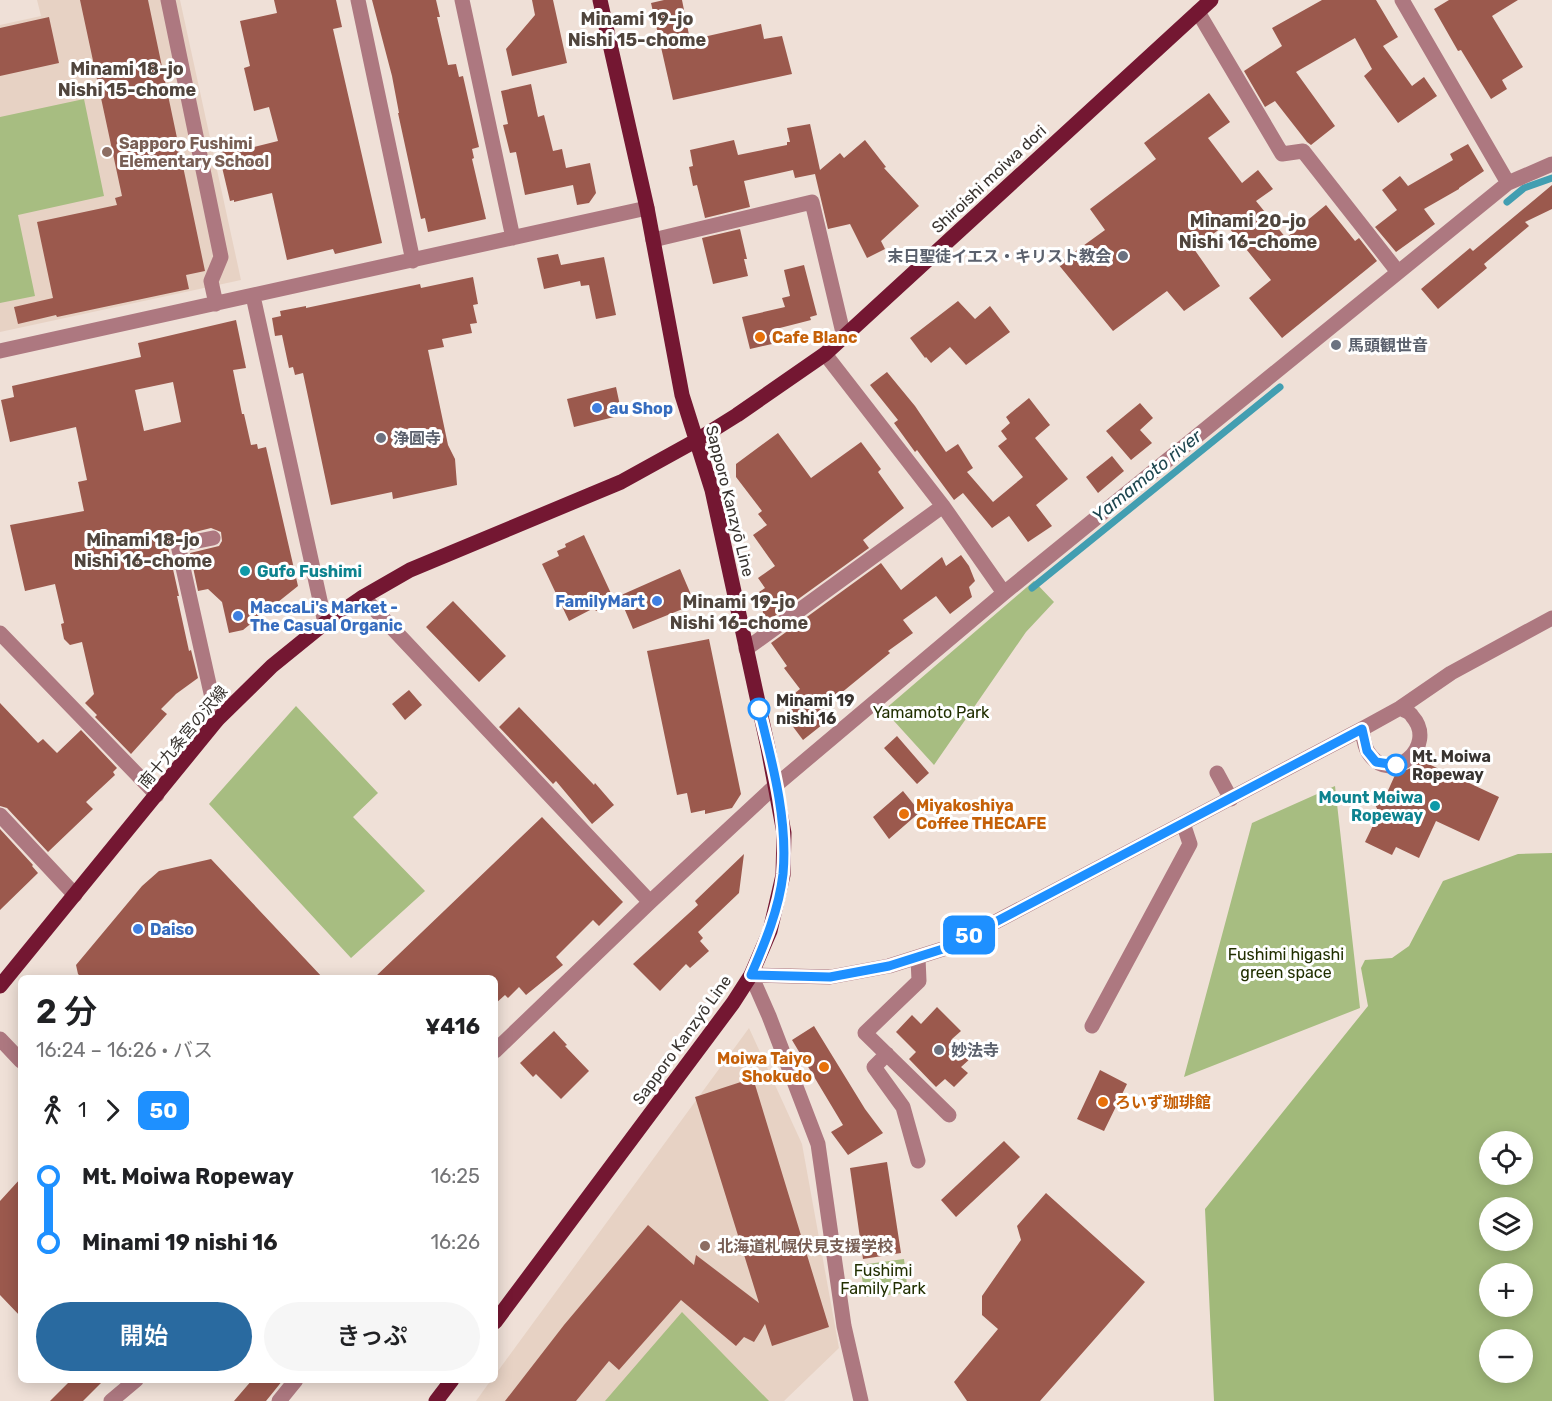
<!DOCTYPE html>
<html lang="ja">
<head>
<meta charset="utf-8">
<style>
	:root { --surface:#fff; --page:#f6f6f6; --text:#202124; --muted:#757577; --accent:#296aa0 }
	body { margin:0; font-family:Rubik,"Noto Sans JP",sans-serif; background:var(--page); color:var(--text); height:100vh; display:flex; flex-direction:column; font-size:22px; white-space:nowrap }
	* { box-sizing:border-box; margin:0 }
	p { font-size:20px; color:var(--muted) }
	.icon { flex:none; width:33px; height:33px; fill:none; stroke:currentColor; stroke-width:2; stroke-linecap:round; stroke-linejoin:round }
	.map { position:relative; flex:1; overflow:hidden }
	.drawer { position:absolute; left:18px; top:975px; width:480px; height:408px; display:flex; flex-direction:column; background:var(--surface); border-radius:9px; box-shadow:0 3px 15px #0003 }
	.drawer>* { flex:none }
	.badge { padding:0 12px; border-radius:9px; font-size:21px; line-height:39px }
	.tools { position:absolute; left:1479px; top:1131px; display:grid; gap:12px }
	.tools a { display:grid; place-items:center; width:54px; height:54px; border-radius:50%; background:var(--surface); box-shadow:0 3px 15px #0003; font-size:30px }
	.map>.badge { position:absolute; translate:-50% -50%; box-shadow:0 0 0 3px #fff }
	.legs { display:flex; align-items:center; gap:9px; height:66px; padding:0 18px; font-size:20px }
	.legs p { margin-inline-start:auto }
	.headline { display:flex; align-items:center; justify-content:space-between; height:102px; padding:0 18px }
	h1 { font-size:33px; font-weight:600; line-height:45px }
	.button { display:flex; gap:12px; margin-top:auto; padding:12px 18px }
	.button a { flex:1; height:69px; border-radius:36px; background:var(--accent); color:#fff; font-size:24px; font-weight:600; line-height:69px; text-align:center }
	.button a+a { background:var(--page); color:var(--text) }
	ul { padding:0 18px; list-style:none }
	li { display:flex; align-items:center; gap:21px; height:66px; font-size:22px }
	li i { display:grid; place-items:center; width:9px; height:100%; margin:0 8px; background:currentColor }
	li i::after { content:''; width:15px; height:15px; margin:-8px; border:4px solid; border-radius:50%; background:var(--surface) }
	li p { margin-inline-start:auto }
	li:first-child i { background:linear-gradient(#0000 50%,currentColor 0) }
	li:last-child i { background:linear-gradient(currentColor 50%,#0000 0) }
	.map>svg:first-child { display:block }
</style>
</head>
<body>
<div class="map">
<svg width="1552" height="1401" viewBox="0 0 1552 1401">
	<rect width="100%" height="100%" fill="#efe0d7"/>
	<path fill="#e7d2c4" d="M37 0H180L241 280 0 332V25L41 16Z
		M749 1028 802 1144 839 1348 784 1401H476L491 1380H495V1375Z"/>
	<path fill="#a7bd81" d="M84 99 104 196 18 215 35 296 0 303V117Z
		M1034 581 1054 602 1026 632 934 765 884 710Z
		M296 706 378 793 353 817 425 891 351 958 209 804Z
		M1335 786 1360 1008 1184 1077 1252 823Z
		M904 1259 908 1293 865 1297 860 1265Z
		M682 1312 769 1401H605Z"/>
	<path fill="#a1b97a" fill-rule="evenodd" d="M1552 853V1401H1214L1205 1209 1368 1006 1361 968 1365 960 1392 958 1409 946 1443 881 1518 854ZM1490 1142H1522V1174H1490ZM1490 1208H1522V1240H1490ZM1490 1274H1522V1306H1490ZM1490 1340H1522V1372H1490Z"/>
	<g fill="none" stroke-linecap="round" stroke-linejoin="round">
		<path stroke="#429eb1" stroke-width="7" d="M1507 202 1524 188 1552 178
			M1032 588 1280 387"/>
	</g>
	<path fill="#9b594d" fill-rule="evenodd" d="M80 0H148L205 271 186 275 189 289 57 317 56 315 18 324 14 307 53 298 37 222 117 205 115 198 122 196Z
		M274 0H336L342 27 333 29 382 243 335 254 333 249 287 260 272 193 234 202V200L230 201 217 146 235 141 238 151 278 141 269 107 254 111 244 68 250 66 240 21 277 13Z
		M372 0H436L440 17H437L448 65 456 64 459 77 463 76 479 147 472 149 474 158 472 159 486 219 428 232 425 218 421 219 398 113H399L392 76Z
		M532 0H553L567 63 512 76 506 49 535 15Z
		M664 0H682L690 40 761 24 764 39 782 36 792 74 673 100 651 3Z
		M1322 0H1376L1398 37 1383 46 1412 86 1424 77 1437 96 1398 123 1364 76 1372 69 1355 38 1296 72 1335 126 1311 145 1307 142 1275 101 1265 107 1244 71 1282 46 1272 28Z
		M1449 0H1518L1492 16 1523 67 1502 80 1507 89 1491 99 1461 50 1458 51 1434 9Z
		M49 17 59 63 0 76V28Z
		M531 84 538 117 544 115 553 151 562 149 566 168 590 163 596 193 589 203 577 205 573 185 525 195 516 152 510 153 503 125 508 124 501 91Z
		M1209 93 1230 122 1208 138 1242 183 1258 170 1273 189 1256 201 1286 238 1326 205 1355 241 1359 238 1377 261 1282 338 1249 298 1271 280 1226 224 1194 249 1220 286 1184 311 1167 291 1113 331 1058 264 1105 230 1090 209 1156 159 1144 143Z
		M810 124 820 170 840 153 844 158 865 140 886 167 884 168 919 206 881 241 885 249 867 258 850 224 828 229 815 174 795 178 793 170 744 181 750 207 705 218 697 185 693 186 689 167 693 166 690 150 734 140 738 155 787 145V142H790L787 128Z
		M1468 144 1484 171 1459 188V189L1424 209 1435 224 1396 252 1375 227 1397 210 1382 190 1400 176 1408 186 1453 160 1450 154Z
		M1552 185V209L1525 222 1529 226 1484 264 1487 268 1438 309 1421 289 1470 248 1473 251Z
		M740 229 747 259H744L748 276 713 284 702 238Z
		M558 254 561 265 604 257 616 315 596 319 589 285 581 286 580 281 544 289 537 258Z
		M804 265 817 315 810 317 811 320 772 330 773 334 769 335 772 344 750 349 742 317 785 307 782 298 790 296 784 270Z
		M473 277 478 304 473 305 477 323 470 324 472 333 442 339 444 347 428 350 448 445 455 459 457 485 393 499 392 492 331 505 303 373 295 375 293 367 289 368 282 335 275 336 272 318 281 316 280 311 306 306V308L420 284 421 288Z
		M958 301 975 319 990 306 1010 332 966 365 950 347 931 363 926 357 925 358 910 338Z
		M236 320 246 368 233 370 242 414H244L251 445 257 444 258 449 266 447 298 586 243 630 229 633 222 602 208 589 198 591 190 553 219 546 222 541 221 532 211 528 171 538 168 547 179 596H177L189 651 191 650 198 678 176 694 161 709 167 714 131 754 95 717 97 715 85 703 94 694 82 642 70 645 64 639 61 624 64 623 55 584 25 591 10 525 84 511 78 482 87 480 76 427 10 442 1 400 14 397 12 386 141 357 138 343ZM173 382 181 422 144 431 135 390Z
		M887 372 915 406 946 452 958 444 973 468 967 472 993 502 1023 477 998 446 1007 439 1001 431 1010 423 1006 417 1029 398 1050 425 1035 438 1068 479 1036 505 1052 526 1028 542 1009 516 992 528 963 493 954 500 917 450 915 452 894 423 898 420 870 385Z
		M616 387 622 415 574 427 567 399Z
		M1140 403 1153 418 1140 430 1152 443 1131 460 1106 431Z
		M778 433 811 478 861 442 881 469 878 472 904 508 863 540 869 548 765 623 759 592 765 588 758 578 775 566 753 535 767 525 758 514 762 511 736 477V464Z
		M1112 456 1124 471 1098 493 1086 477Z
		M584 535 615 602 596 611 594 608 569 621 542 564 559 556 557 551 566 547 565 544Z
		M961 555 969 566 975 581 969 587 972 597 950 614 936 596 903 620 913 633 888 651 890 653 824 707 832 717 803 740 791 724 797 719 789 709 795 704 790 697 800 689 784 668 787 666 771 643 881 563 901 590 942 557 946 566Z
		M680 569 695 604 633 629 619 596Z
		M453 601 506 656 479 682 426 627Z
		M709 639 741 794 732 808 705 814V810L691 813 687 793 677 795 647 651Z
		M409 690 422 705 405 720 392 704Z
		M0 703 38 743 43 739 57 753 81 730 117 768 113 772 115 775 86 802 93 809 48 852 7 808 0 806Z
		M519 707 594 785 595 783 614 805 592 824 556 781 553 784 499 727Z
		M897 736 929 773 917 784 884 748Z
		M1420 760 1499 797 1479 841 1436 821 1419 858 1396 847 1392 855 1365 842 1379 813 1373 800 1386 795 1395 775 1413 767Z
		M903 791 920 812 889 839 873 817Z
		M542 817 623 902 599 926 593 920 556 957 563 965 526 995 519 987 508 998 505 995 495 1004V978H374Z
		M0 829 33 865 32 866 38 873 0 910Z
		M744 854 739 893 698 932 703 938 700 941 709 951 690 968 686 964 660 991 633 964 698 905 695 901Z
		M211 859 323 978H82L78 974 76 965 142 886 159 871Z
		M937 1007 961 1031 952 1039 971 1058 961 1067 968 1073 954 1087 945 1079 936 1087 909 1059 916 1052 896 1032 912 1015 921 1024Z
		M814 1026 865 1109 883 1133 848 1155 831 1132 843 1125 792 1040Z
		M554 1031 567 1045 565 1046 589 1071 561 1099 536 1074 533 1077 520 1063Z
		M1100 1070 1127 1084 1104 1131 1077 1119Z
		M753 1078 829 1327 772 1346 765 1324 754 1342 744 1337 736 1346 681 1300 619 1370 609 1361 576 1401H505L564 1325 648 1225 694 1265 696 1255 759 1303 695 1097Z
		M1004 1141 1020 1157 956 1217 941 1200Z
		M887 1162 901 1253 863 1259 850 1168Z
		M21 1178V1317L0 1295V1201Z
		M1046 1193 1145 1282 1040 1401H967L954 1382 998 1329 982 1315V1296L1021 1240 1017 1226Z
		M71 1380H104L83 1401H50Z
		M252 1380H283L266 1401H234Z"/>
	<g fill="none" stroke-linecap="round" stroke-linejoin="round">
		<path stroke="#ad7880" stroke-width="15" d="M168 0 221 257 211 281 216 304
			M358 0 413 261
			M462 0 513 238
			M1402 0 1508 183
			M1198 12 1282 154 1303 151 1398 272
			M653 240 812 202 844 337
			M253 296 325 623
			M0 351 647 208
			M825 354 943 506 1004 593
			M213 538 178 545 217 720
			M363 597 650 902
			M0 633 157 795
			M746 649 943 506
			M1362 729C1363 736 1364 746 1368 752 1390 788 1439 746 1412 716 1410 712 1404 710 1400 708
			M1217 773 1231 799
			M0 815 75 895
			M918 958 919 981 865 1033 949 1115
			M1092 1026 1190 844 1183 823
			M0 1039 21 1061
			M495 1051 650 902 775 786 1004 593 1508 183 1552 164
			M887 1054 874 1067 903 1107 918 1161
			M111 1401 136 1380
			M279 1401 296 1380
			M861 1401 844 1326 818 1144 769 1016 751 975 830 977 889 966 946 948 1362 729 1400 708 1451 673 1552 618"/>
		<path stroke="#741732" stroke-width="15" d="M0 986 217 720 272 666 325 623 363 597 410 570 621 482 697 440 737 415 825 354 1211 0
			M495 1322 733 1003 751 975 770 931 783 875 784 833 768 748 712 490 682 395 647 208 600 0
			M436 1401 452 1380"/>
	</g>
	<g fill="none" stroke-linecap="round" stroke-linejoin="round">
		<defs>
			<path id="line-1" d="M759 709C772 762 788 819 783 874 779 909 765 943 751 975L830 977 889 966 946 948 1362 729 1367 751 1376 762 1396 765"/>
		</defs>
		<use href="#line-1" stroke="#fff" stroke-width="14"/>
		<use href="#line-1" stroke="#1e90ff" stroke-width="9"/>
	</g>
	<g fill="#8d6e63" stroke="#fff" stroke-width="2">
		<circle cx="107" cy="152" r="6"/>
		<circle cx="705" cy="1246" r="6"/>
	</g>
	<g fill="#6b7280" stroke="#fff" stroke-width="2">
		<circle cx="1123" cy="256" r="6"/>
		<circle cx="1336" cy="345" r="6"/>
		<circle cx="381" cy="438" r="6"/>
		<circle cx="939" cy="1050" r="6"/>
	</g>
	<g fill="#e8710a" stroke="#fff" stroke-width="2">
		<circle cx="760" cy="337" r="6"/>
		<circle cx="904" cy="814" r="6"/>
		<circle cx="824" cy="1067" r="6"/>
		<circle cx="1103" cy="1102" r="6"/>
	</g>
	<g fill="#3f7fe0" stroke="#fff" stroke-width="2">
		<circle cx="597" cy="408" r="6"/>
		<circle cx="657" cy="601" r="6"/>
		<circle cx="238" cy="616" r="6"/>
		<circle cx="138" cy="929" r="6"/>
	</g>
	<g fill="#0f9aa8" stroke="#fff" stroke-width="2">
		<circle cx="245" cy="571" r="6"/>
		<circle cx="1435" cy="806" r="6"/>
	</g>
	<g fill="#fff" stroke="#1e90ff" stroke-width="3">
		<circle cx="759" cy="709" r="10"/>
		<circle cx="1396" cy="765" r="10"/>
	</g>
	<g text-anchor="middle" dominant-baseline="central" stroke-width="6" stroke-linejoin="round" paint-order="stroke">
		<g font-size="16" font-weight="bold" fill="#785e54" stroke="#fff" text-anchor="start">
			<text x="119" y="143">Sapporo Fushimi<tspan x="119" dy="18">Elementary School</tspan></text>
			<text x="717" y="1246">北海道札幌伏見支援学校</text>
		</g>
		<g font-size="16" fill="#393430" stroke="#fff">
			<text transform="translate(989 179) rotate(-43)">Shiroishi moiwa dori</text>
			<text transform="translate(730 501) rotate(76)">Sapporo Kanzyō Line</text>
			<text transform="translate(183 737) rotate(-50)">南十九条宮の沢線</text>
			<text transform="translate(682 1040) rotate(-54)">Sapporo Kanzyō Line</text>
		</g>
		<g font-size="16" font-weight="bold" fill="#5b616d" stroke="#fff" text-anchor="start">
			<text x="1111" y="256" text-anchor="end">末日聖徒イエス・キリスト教会</text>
			<text x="1348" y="345">馬頭観世音</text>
			<text x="393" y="438">浄圓寺</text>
			<text x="951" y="1050">妙法寺</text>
		</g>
		<g font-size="16" font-weight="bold" fill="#c56008" stroke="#fff" text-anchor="start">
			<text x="772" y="337">Cafe Blanc</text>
			<text x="916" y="805">Miyakoshiya<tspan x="916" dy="18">Coffee THECAFE</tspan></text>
			<text x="812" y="1058" text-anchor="end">Moiwa Taiyo<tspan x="812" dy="18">Shokudo</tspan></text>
			<text x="1115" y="1102">ろいず珈琲館</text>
		</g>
		<g font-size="16" font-weight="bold" fill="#366cbe" stroke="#fff" text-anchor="start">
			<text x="609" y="408">au Shop</text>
			<text x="645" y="601" text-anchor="end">FamilyMart</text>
			<text x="250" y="607">MaccaLi's Market -<tspan x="250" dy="18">The Casual Organic</tspan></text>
			<text x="150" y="929">Daiso</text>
		</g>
		<g font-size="16" font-weight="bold" fill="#0d838f" stroke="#fff" text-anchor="start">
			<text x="257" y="571">Gufo Fushimi</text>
			<text x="1423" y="797" text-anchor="end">Mount Moiwa<tspan x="1423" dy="18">Ropeway</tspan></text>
		</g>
		<g font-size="16" font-weight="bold" fill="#393430" stroke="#fff" text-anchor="start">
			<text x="776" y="700">Minami 19<tspan x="776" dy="18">nishi 16</tspan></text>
			<text x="1412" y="756">Mt. Moiwa<tspan x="1412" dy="18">Ropeway</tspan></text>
		</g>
		<g font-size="16" fill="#212f00" stroke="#fff">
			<text x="931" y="712">Yamamoto Park</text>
			<text x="1286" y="954">Fushimi higashi<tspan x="1286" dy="18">green space</tspan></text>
			<text x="883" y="1270">Fushimi<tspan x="883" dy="18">Family Park</tspan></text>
		</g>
		<g font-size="18" font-weight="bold" fill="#50453d" stroke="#fff">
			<text x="637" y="19">Minami 19-jo<tspan x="637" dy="21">Nishi 15-chome</tspan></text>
			<text x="127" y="69">Minami 18-jo<tspan x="127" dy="21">Nishi 15-chome</tspan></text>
			<text x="1248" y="221">Minami 20-jo<tspan x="1248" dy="21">Nishi 16-chome</tspan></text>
			<text x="143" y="540">Minami 18-jo<tspan x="143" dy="21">Nishi 16-chome</tspan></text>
			<text x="739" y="602">Minami 19-jo<tspan x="739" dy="21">Nishi 16-chome</tspan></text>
		</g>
		<g font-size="18" font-style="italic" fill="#1e4750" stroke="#fff">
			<text transform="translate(1147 476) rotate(-39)">Yamamoto river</text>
		</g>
	</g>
</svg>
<div class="tools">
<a><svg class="icon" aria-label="locate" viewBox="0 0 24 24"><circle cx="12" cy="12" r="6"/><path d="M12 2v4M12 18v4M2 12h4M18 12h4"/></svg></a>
<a><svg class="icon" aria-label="layers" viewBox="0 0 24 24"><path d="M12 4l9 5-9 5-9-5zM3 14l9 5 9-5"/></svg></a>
<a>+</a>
<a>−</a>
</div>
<b class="badge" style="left:969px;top:935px;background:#1e90ff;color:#fff">50</b>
<section class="drawer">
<div class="headline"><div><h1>2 分</h1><p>16:24 – 16:26 · バス</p></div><b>¥416</b></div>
<div class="legs"><svg class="icon" aria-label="walk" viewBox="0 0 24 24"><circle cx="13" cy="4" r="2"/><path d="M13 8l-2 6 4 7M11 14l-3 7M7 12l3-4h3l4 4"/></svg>1<svg class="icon" aria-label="forward" viewBox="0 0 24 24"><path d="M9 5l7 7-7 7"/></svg><b class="badge" style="background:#1e90ff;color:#fff">50</b></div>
<ul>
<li><i style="color:#1e90ff"></i><b>Mt. Moiwa Ropeway</b><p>16:25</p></li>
<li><i style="color:#1e90ff"></i><b>Minami 19 nishi 16</b><p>16:26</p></li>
</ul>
<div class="button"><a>開始</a><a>きっぷ</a></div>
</section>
</div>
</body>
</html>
